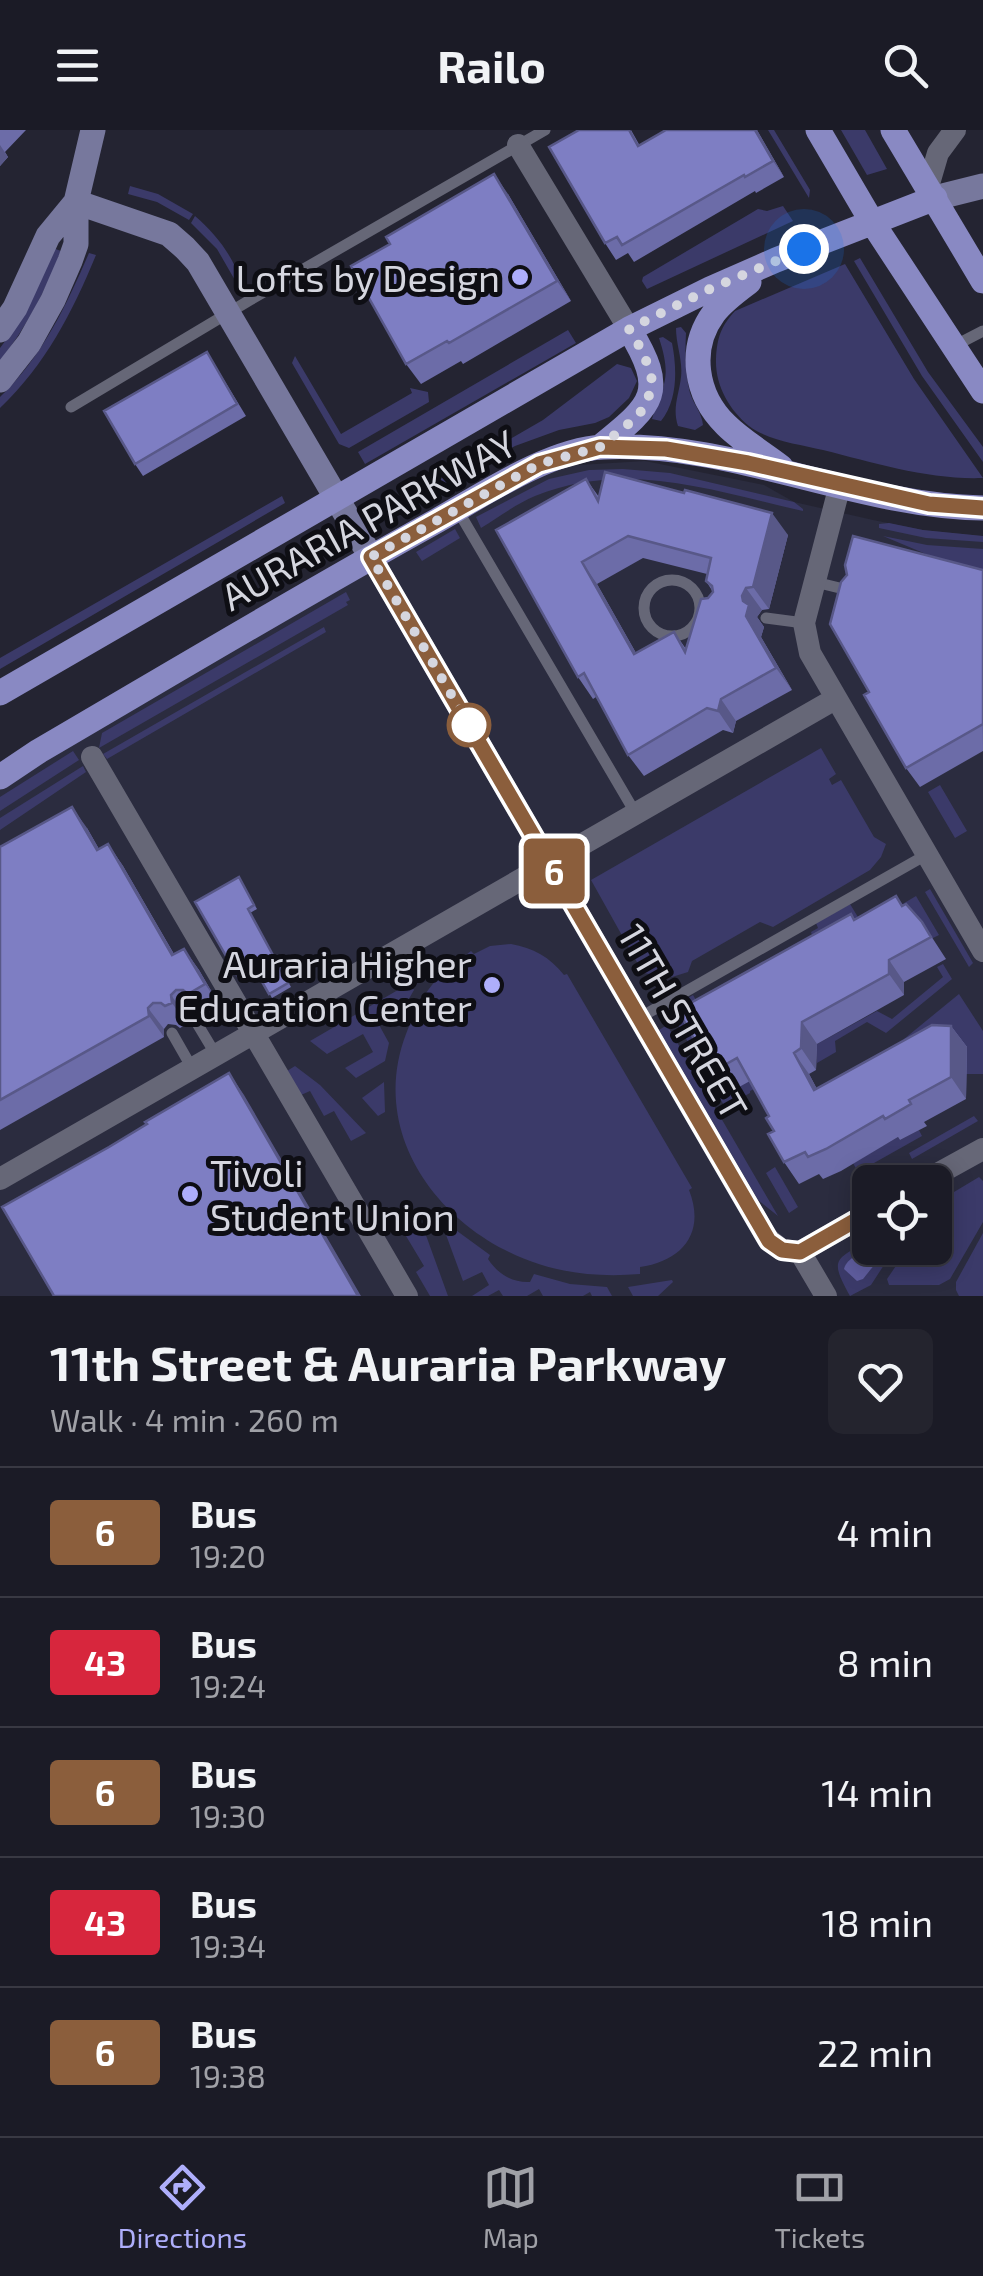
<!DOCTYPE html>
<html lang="en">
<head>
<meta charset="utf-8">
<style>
	:root { --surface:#1b1b26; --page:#24242e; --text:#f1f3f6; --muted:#a0a1a7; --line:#393943; --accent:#aeaefb }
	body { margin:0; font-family:"Exo 2",sans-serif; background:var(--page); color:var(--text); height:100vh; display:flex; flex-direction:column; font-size:38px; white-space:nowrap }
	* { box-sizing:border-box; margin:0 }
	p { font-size:32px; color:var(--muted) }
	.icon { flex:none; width:55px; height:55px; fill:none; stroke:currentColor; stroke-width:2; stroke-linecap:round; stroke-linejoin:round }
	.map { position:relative; height:1166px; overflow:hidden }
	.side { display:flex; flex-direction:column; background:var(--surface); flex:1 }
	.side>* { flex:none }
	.badge { padding:0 20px; border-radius:8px; font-size:35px; line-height:65px }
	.fabs { position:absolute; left:852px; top:1035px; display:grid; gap:20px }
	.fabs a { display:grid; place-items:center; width:100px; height:100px; border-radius:15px; background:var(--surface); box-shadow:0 5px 25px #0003,0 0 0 2px var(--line); font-size:50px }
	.you { position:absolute; width:50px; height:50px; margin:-25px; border:8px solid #fff; border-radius:50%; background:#1a73e8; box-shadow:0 0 0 15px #1a73e833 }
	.map>.badge { position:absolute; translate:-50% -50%; box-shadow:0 0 0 5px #fff }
	.round { display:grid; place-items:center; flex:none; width:105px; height:105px; border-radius:15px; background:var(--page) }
	.summary { display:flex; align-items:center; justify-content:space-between; height:170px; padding:0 50px }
	h1 { font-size:48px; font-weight:700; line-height:75px }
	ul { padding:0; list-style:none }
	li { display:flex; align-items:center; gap:30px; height:130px; padding:0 50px; border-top:2px solid var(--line) }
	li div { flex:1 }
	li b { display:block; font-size:38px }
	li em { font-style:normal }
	li .badge { min-width:110px; font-weight:700; text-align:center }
	header { display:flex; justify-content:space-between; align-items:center; height:130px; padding:0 50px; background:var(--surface); font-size:45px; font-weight:700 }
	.tab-bar { display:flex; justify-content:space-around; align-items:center; height:140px; border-top:2px solid var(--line); background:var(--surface); font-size:28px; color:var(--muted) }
	.tab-bar a { display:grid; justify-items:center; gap:5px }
	.tab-bar .current { color:var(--accent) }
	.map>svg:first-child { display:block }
</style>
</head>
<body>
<header><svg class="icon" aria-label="menu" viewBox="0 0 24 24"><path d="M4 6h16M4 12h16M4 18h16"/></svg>Railo<svg class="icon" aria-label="search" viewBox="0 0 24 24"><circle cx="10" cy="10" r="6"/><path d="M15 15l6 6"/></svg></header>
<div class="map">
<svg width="983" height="1166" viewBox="0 0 983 1166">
	<rect width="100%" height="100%" fill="#242432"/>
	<path fill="#2b2c3f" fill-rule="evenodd" d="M645 331 764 355 794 372 873 390 923 400 983 406V1166H0V658L485 373 563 336ZM870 1052H935V1118H870Z"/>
	<path fill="#3b3a69" d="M768 0H774L810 60 809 68Z
		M841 0H865L887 39 867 45Z
		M130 56 158 64 193 84 189 90 157 72 128 64Z
		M783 76 793 91 647 159 642 151 643 147 758 79 767 81Z
		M195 86C217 105 233 126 242 154L236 152 217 119 191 93Z
		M53 118 61 121C45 162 27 196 0 231V218L17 195Z
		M89 123 96 125C72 183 46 234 0 278V267C42 227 66 176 89 123Z
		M860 128 928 242 983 317V332L922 246 854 131Z
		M845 134 914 249 983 348C929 350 875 333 823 320 799 314 769 311 749 296 729 280 715 255 716 229 717 208 721 196 735 181Z
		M681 197 686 203C685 223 685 244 690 263 694 275 702 283 703 295L695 300 678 296C672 278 679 265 681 247 683 230 676 215 676 198Z
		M568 200 576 213 365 334 358 322Z
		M663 207 672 213C677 238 678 270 661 291L652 289C664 254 672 248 659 208Z
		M295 226 341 304 412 263 410 258 428 262 429 272 349 318 339 314 292 233Z
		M617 234 631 238 637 251 629 268 609 287 595 293 559 300 515 316 400 379 396 378 397 374 543 290Z
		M623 339 670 343 794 372 803 379V381C713 361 626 329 535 366 516 374 499 387 481 398L476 387 549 349 589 340Z
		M282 366 285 373 0 539V528Z
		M889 393 923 400 983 406V412L926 408 879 398V394Z
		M455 399 460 408 422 431 416 422Z
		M883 406 927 415 983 419V448Z
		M346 462 350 470 346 472 348 475 99 618 102 603Z
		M324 497 326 502 107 629 103 624Z
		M821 618 836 644 829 649 832 655 841 650 874 707 886 714 881 727 870 740 773 797 760 792 692 831 688 842 672 847 643 843 591 750Z
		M73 621 79 630 0 681V667Z
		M83 636 86 642 0 700V688Z
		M940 655 967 701 955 708 928 662Z
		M930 759 973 833 969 837 925 762Z
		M916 766 939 805 933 808H813L811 802 818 798 816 793 850 774 864 797Z
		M511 814C533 818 550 827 564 845L567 844 692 1058 689 1060C706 1103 682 1131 640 1137V1144C593 1148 547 1142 505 1120 425 1079 372 993 406 904 413 885 422 866 436 850 446 839 459 830 471 821L474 824 490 816Z
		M943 834 952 849 886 903 867 892 835 911 836 922 817 933V914L877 881 892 889 943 847 937 837Z
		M410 853 414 860 398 888 394 884 378 893 389 913 385 931 356 948 345 938 373 922 363 904 327 924 310 911Z
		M959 864 983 901V944H966V917L921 919 904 909Z
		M693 865 709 893 697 910 689 914 669 879Z
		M667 895 778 1086 758 1070 659 900Z
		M707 928 724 952 752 950 756 958 750 961V963L725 977 699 933Z
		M295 936 320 955 366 1003 351 1011 334 981 324 986 310 961 301 965 287 941Z
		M384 952 385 982 378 986 362 968Z
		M974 986 978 991 912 1029 909 1023Z
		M919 1000 922 1006 858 1042 853 1033 898 1007 900 1010Z
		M775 1037 798 1077 789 1083 766 1043Z
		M979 1047 983 1051V1092L950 1149 939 1155H889L887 1149 908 1118H935V1079L954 1062Z
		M423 1097 448 1166H430L416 1142 424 1136 406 1106Z
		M453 1098 490 1125 488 1129C498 1144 512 1153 530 1152L534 1144 570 1154 607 1157 612 1166H592L590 1162 583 1166H543L539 1159 527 1166H503L499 1160 488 1166H472L489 1155 482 1142 463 1151 445 1102Z
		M983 1103V1166H959L956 1160V1152Z
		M870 1110V1118H895L871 1155 850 1166C829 1128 835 1130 870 1110Z
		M672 1150 673 1152 658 1166H633L628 1157Z"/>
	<path fill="#5f5d9f" d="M874 1121 880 1125 879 1129 863 1149 857 1151 844 1139C847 1127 863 1122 874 1121Z"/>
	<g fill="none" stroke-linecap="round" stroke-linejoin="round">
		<path stroke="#666777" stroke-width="11" d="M954 216 983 201
			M71 277 250 170 545 0
			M457 379 636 684
			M644 478a28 28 0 1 1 56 0a28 28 0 1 1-56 0Z
			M815 452 852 461
			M766 488 804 493
			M639 888 926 725
			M195 890 216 925
			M172 903 192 938"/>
		<path stroke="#666777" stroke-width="22" d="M518 15 629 199
			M928 57 938 23 955 0
			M840 355 804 493 810 523 983 821
			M371 427 767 1108 782 1120 800 1122
			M92 627 407 1166
			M0 1049 835 569
			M923 1052 983 1019
			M800 1122 870 1082
			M800 1122 826 1166"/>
		<path stroke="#77789d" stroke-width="25" d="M935 68 983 56
			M76 72 169 104 185 118 198 132 371 427
			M0 200 15 178 48 106 76 72
			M0 250 29 213 53 170 70 131 76 114V72L93 0"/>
		<path stroke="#8989c3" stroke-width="25" d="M818 0 872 92 983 261
			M893 0 983 151
			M749 152C737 161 723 171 714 183 688 218 695 265 726 295 742 311 763 323 781 337
			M600 317C653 274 668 263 629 199
			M0 563 629 199 710 159 776 130 935 68
			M0 647 39 621C169 545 299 467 431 394 480 367 547 320 603 317 733 311 854 376 983 378"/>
	</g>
	<path fill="#6c6ca8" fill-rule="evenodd" d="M0 0H26L5 22 8 27 0 36Z
		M631 0 640 16 757 0 784 47 756 63 755 61 634 132 628 123 616 130 605 113Z
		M508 64 571 171 463 234 461 231 421 254 406 234Z
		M207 222 246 286 143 346 135 334Z
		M586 349 599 367 684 363 788 405 769 479 762 480 757 487 764 497 761 507 792 560 736 591 733 603 723 600 644 646 628 625 596 567 593 569 578 547ZM643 428 707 444 706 451 713 462 708 468 686 519 674 502 636 523 597 454Z
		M982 440 983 621 920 657 906 638 869 562Z
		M87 698 99 719 108 714 123 736 174 824 184 819 199 840 220 876 203 885 199 881 191 882 186 886 187 894 180 898 176 895 168 894 164 899V907L0 1000V717Z
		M239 747 257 779 250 783 291 857 272 868 256 840 239 850 195 772Z
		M903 776 922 792 946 829 904 852V865L817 914 816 940 809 944 817 959 951 896 967 917 966 969 924 992 927 996 900 1010 898 1007 841 1041 823 1049 819 1044 799 1054 784 1032 769 986 750 951 730 962 706 931 855 790Z"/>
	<path fill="#585888" d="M755 0H757L784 47 773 31Z
		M0 15 8 27 0 36Z
		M494 44 508 64 571 171 557 151Z
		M772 383 788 405 769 479 753 457Z
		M582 432 597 454 649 546 634 524Z
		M746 458 762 480 757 487 764 497 761 507 792 560 776 538 746 486 742 466Z
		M721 569 736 591 733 603 718 581Z
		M72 677 87 698 112 742 97 720Z
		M108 714 123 736 187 847 172 825Z
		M184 819 199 840 220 876 205 854Z
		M889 830 904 852V865L889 844Z
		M171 865 186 886 187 894 172 873Z
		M148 878 164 899V907L149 886Z
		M802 892 817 914 816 940 801 918Z
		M951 896 967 917 966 969 951 947Z
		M794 923 809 944 829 982 814 960Z
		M229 943 244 965 361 1166H358Z"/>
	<path fill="#7e7ec3" stroke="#585888" stroke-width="2.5" fill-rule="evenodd" d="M579 0H629L638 16 666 0H755L773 31 745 47 744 45 622 115 617 107 605 113 549 17Z
		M494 44 557 151 449 213 447 211 406 234 351 136 390 114 386 107Z
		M207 222 237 274 135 334 104 281Z
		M605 342 684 363 685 360 772 383 753 457 746 458 742 466 743 471 749 475 746 486 776 538 721 569 718 581 707 578 628 625 584 543 578 547 496 400 586 349 598 371ZM628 406 711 428 706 451 712 456 713 462 708 468 701 469 685 522 674 502 634 524 582 432Z
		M853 406 983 440V594L906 638 864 565 869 562 830 494 841 452 847 445 845 435Z
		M72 677 97 720 108 714 172 825 184 819 205 854 188 864 183 860H176L171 865 172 873 165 876 161 873H153L148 878 149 886 0 970V717Z
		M239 747 254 775 248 779 288 853 269 864 253 836 237 845 195 772Z
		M896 766 902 776 906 774 922 792 931 807 889 830V844L802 892 801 918 794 923 814 960 932 895 951 896V947L909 970 911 974 885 989 883 986 826 1019 808 1027 805 1022 784 1032 768 1004 774 1001 766 988 769 986 737 928 714 941 708 930 706 931 678 880 851 784 854 790Z
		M229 943 358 1166H54L2 1077 109 1017 147 994 145 992Z"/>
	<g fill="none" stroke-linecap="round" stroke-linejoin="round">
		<defs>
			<path id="line" d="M870 1082 800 1122 782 1120 769 1111 371 427 539 334 600 317 666 319 748 333 929 374 983 378"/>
		</defs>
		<use href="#line" stroke="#fff" stroke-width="22"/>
		<use href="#line" stroke="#8b5e3c" stroke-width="15"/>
		<path stroke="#d5d6df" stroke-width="10" stroke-dasharray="0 18" d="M469 595 371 427 539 334 600 317 638 286 648 270 652 250 644 224 629 199 710 159 804 119"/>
	</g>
	<g fill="#aeaefb" stroke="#0e0e14" stroke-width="4">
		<circle cx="520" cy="147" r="10"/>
		<circle cx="492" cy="855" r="10"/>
		<circle cx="190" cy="1064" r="10"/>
	</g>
	<circle fill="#fff" stroke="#8b5e3c" stroke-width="5" cx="469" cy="595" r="20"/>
	<g text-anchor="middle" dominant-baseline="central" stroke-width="10" stroke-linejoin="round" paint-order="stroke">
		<g font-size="38" fill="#d5d6df" stroke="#0e0e14" text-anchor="end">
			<text x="500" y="147">Lofts by Design</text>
			<text x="472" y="833">Auraria Higher<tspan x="472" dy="44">Education Center</tspan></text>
			<text x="210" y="1042" text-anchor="start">Tivoli<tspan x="210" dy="44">Student Union</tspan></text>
		</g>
		<g font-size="38" fill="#d5d6df" stroke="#0e0e14">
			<text transform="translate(368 389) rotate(-29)">AURARIA PARKWAY</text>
			<text transform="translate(684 891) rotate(60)">11TH STREET</text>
		</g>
	</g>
</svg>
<div class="fabs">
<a><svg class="icon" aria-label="locate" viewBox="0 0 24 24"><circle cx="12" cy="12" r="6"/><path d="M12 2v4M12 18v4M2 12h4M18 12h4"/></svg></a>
</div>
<div class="you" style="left:804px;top:119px"></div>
<b class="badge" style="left:554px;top:741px;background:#8b5e3c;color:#fff">6</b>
</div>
<section class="side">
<div class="summary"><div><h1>11th Street &amp; Auraria Parkway</h1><p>Walk · 4 min · 260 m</p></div><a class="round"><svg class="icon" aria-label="heart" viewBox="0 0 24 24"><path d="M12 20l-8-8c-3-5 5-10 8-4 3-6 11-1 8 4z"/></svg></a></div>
<ul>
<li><span class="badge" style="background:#8b5e3c;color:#fff">6</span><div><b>Bus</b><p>19:20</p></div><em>4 min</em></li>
<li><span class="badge" style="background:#d7263d;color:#fff">43</span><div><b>Bus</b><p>19:24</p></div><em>8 min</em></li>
<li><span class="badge" style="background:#8b5e3c;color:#fff">6</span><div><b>Bus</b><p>19:30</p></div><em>14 min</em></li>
<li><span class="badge" style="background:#d7263d;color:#fff">43</span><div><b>Bus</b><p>19:34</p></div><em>18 min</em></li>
<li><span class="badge" style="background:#8b5e3c;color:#fff">6</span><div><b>Bus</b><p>19:38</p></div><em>22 min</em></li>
</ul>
</section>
<nav class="tab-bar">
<a class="current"><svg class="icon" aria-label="directions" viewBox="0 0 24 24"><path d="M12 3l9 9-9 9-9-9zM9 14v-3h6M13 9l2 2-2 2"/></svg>Directions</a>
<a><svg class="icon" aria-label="map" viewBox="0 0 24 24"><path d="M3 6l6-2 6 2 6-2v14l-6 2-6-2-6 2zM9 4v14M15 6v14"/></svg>Map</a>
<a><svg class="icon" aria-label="tickets" viewBox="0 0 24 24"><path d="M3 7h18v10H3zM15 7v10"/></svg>Tickets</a>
</nav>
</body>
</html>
